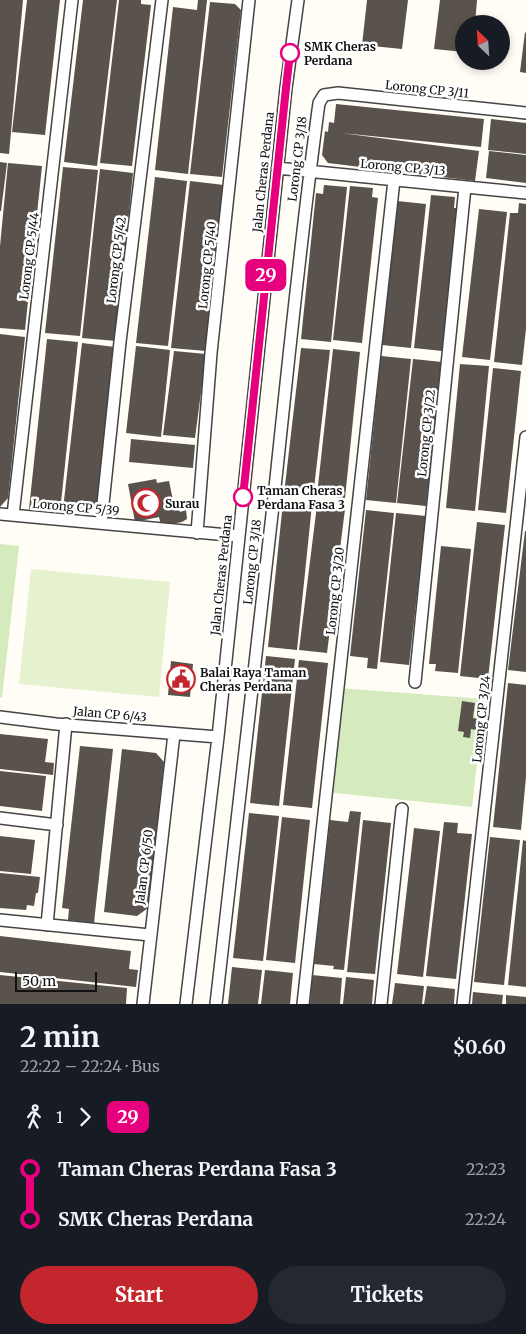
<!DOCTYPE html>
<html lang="en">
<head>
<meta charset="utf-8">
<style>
	:root { --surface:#171b24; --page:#242831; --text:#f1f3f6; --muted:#9ea1a6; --accent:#c4262e }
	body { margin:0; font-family:Merriweather,serif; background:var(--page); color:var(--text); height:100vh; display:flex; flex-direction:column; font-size:19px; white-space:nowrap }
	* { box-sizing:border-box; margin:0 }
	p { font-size:16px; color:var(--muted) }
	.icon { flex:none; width:28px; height:28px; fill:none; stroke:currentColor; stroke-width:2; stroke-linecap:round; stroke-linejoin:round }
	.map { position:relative; height:1004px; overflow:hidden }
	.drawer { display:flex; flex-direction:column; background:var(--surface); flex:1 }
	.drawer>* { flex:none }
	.badge { padding:0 10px; border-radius:8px; font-size:18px; line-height:32px }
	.needle { width:32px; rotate:335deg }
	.fabs { position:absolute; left:455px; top:15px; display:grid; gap:10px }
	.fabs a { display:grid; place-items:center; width:55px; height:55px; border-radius:50%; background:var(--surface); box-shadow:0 2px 8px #0003; font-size:25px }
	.scale { position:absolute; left:15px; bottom:12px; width:82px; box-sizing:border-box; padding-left:5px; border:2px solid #111; border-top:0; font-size:14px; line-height:18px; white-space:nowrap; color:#111; -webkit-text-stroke:4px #fff; paint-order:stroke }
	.map>.badge { position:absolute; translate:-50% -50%; box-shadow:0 0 0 2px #fff }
	.legs { display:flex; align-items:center; gap:8px; height:55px; padding:0 20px; font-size:16px }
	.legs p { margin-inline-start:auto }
	.head { display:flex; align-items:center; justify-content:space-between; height:85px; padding:0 20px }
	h1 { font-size:28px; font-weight:700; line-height:38px }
	.primary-button { display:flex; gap:10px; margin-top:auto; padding:10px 20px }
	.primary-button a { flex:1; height:58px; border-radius:30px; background:var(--accent); color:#fff; font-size:20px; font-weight:700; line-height:58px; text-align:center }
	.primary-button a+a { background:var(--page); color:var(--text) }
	ul { padding:0 20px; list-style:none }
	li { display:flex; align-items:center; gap:18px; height:50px; font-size:19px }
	li i { display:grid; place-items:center; width:8px; height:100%; margin:0 6px; background:currentColor }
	li i::after { content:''; width:12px; height:12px; margin:-6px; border:4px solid; border-radius:50%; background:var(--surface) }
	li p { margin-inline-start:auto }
	li:first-child i { background:linear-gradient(#0000 50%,currentColor 0) }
	li:last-child i { background:linear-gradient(currentColor 50%,#0000 0) }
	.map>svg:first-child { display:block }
</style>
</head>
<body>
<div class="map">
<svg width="526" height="1004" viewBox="0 0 526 1004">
	<rect width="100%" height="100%" fill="#fffdf5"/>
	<path fill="#d5ebbd" d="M0 544 19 546 2 698 0 697Z
		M339 688 484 699 472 807 326 792Z"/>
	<path fill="#e6f2cf" d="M31 569 170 582 159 697 19 684Z"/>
	<path fill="#5a524d" d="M0 0H23L9 154 0 153Z
		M27 0H60L45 135 12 132Z
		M83 0H117L97 166 64 162Z
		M119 0H141V4L151 5 132 166 100 163Z
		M198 0H207L188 174 155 170 173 7 197 10Z
		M367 0H408L402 49 362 45Z
		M440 0H477L475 24H464V52L434 49Z
		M210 2 235 4 241 10 222 177 190 174Z
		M525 32 526 33V73L520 72Z
		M336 104 484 119 481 147 341 133 479 151 475 181 328 163 322 155 325 131 328 132 329 122 334 123Z
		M491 119 526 123V154L488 150Z
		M489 151 526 155V183L486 178Z
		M0 162 7 163 1 211H0Z
		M8 163 42 166 25 330 0 328V246Z
		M63 167 98 170 80 336 45 333Z
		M100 169 133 173 116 341 82 338Z
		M155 177 187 181 168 346 136 343Z
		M190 181 224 185 206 351 171 348Z
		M324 185 347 187 331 342 301 339 316 193 323 194Z
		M350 186 373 188 372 197 378 198 362 343 333 340Z
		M431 195 455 197 454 208H459L442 351 414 348Z
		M397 201 426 204 411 348 382 345Z
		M519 203 526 204V329L522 365 494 362 510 213H518Z
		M479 209 507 212 490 360 462 357Z
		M0 334 25 337 8 498 0 507Z
		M47 339 78 342 60 512 29 509Z
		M82 343 115 347 98 507 90 506 89 511 63 509Z
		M136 346 170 350 161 437 126 433Z
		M301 348 330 350 313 497 284 494Z
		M333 349 360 352 345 498 317 495Z
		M174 351 206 354 195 438 163 435Z
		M381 356 411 359 396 503 366 500Z
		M413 359 442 362 426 506 397 503Z
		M460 364 489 366 475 511 446 508Z
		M493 368 521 371 506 513 478 510Z
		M131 439 195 445 193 468 129 462Z
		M156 479 157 483 169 481 173 500 177 499 180 512 186 510 187 519 182 522 161 526 159 517 135 522 128 484Z
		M283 502 312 505 297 650 268 647Z
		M317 505 345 509 327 653 299 650Z
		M366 510 394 513 377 669 367 668 368 658 350 656Z
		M396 513 426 516 409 665 380 662Z
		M477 522 505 525 488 679 460 676Z
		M525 531H526V672L508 670Z
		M441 546 471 549 458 673 435 671 436 664H429Z
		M266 656 295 659 279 806 250 803Z
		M299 660 328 663 312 808 283 805Z
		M171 661 193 664 190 697 168 695Z
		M508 683 526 685V777L521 830 493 827Z
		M462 701 475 703 473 718 478 719 476 730 471 729 470 738 463 737 464 732 458 731Z
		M0 734 48 739 45 762 54 763 53 775 0 769Z
		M80 746 113 749 94 923 68 920 69 909 62 908Z
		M122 749 156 753 164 762 148 908 137 916 104 912Z
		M0 771 46 776 42 811 0 806Z
		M350 811 361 812 344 970 333 969 334 966 314 964 330 820 348 822Z
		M249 813 279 816 263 961 233 958Z
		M282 817 310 820 295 963 266 960Z
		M363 820 391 823 375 974 347 972Z
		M444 822 458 823 457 833 472 834 456 979 426 976Z
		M414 828 440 831 423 977 397 974Z
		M0 836 35 840 31 874 0 871Z
		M490 837 520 840 504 985 474 982Z
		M523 840 526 841V987L508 985Z
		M0 873 40 877 38 893H36L34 906 27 905 26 910 0 908Z
		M0 936 131 951 129 969 138 970 136 987 0 972Z
		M232 967 262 970 258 1004H228Z
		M265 970 293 973 290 1004H261Z
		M0 975 127 988 126 1004H0Z
		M312 975 342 978 340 1004H310Z
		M346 977 374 980 372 1004H343Z
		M395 983 424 986 422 1004H392Z
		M427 986 455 989 454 1004H424Z
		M473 992 503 995 502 1004H472Z
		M506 995 526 997V1004H506Z"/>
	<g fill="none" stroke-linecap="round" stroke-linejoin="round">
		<defs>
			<path id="minor" d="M277 168 526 193
				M0 514 239 536
				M13 515 72 0
				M101 523 120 342 162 0
				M197 533 211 353 249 0
				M415 682 465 187
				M0 717 56 724 218 737
				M0 818 57 825
				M0 920 150 935
				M47 925 66 724
				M143 1004 174 734
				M186 1004 218 737 286 88 298 0
				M216 1004C236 835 255 666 274 497 288 366 301 234 319 103L324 95 338 93 526 113
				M303 1004 394 180
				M381 1004 402 809
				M463 1004 526 437"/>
		</defs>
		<use href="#minor" stroke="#444" stroke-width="14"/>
		<use href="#minor" stroke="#fff" stroke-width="11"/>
	</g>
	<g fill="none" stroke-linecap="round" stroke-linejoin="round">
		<defs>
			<path id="line-1" d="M243 497 286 88 290 53"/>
		</defs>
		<use href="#line-1" stroke="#fff" stroke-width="11"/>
		<use href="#line-1" stroke="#e6007e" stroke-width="8"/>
	</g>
	<defs>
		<symbol id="mosque-ring" viewBox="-11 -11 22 22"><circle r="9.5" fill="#fff" stroke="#c4262e" stroke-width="1.5"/><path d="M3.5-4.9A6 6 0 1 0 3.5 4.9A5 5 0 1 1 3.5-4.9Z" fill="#c4262e"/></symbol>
		<symbol id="civic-ring" viewBox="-11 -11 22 22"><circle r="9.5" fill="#fff" stroke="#c4262e" stroke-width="1.5"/><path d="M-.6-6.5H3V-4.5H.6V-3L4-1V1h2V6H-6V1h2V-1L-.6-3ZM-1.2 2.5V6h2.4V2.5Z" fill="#c4262e"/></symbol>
	</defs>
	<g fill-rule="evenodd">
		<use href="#mosque-ring" x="130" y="487" width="32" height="32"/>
		<use href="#civic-ring" x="165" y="663" width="32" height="32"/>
	</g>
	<g fill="#fff" stroke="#e6007e" stroke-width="2.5">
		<circle cx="290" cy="53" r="9"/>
		<circle cx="243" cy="497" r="9"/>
	</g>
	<g text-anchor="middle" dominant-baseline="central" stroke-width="5" stroke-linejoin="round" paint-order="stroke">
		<g font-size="12" font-weight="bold" fill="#111" stroke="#fff" text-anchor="start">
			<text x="304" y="46">SMK Cheras<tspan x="304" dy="14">Perdana</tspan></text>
			<text x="257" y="490">Taman Cheras<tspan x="257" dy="14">Perdana Fasa 3</tspan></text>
		</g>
		<g font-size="12" fill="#111" stroke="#fff">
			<text transform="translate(427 89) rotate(6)">Lorong CP 3/11</text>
			<text transform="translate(297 159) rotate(-83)">Lorong CP 3/18</text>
			<text transform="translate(403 167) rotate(5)">Lorong CP 3/13</text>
			<text transform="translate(263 172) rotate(-84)">Jalan Cheras Perdana</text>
			<text transform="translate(29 256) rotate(-83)">Lorong CP 5/44</text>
			<text transform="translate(116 260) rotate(-83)">Lorong CP 5/42</text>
			<text transform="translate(207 265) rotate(-84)">Lorong CP 5/40</text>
			<text transform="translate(426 433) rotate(-84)">Lorong CP 3/22</text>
			<text transform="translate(76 507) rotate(5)">Lorong CP 5/39</text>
			<text transform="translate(252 562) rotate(-84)">Lorong CP 3/18</text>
			<text transform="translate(221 575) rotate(-84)">Jalan Cheras Perdana</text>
			<text transform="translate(335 591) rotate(-84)">Lorong CP 3/20</text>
			<text transform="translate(110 714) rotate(5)">Jalan CP 6/43</text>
			<text transform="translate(481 719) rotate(-84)">Lorong CP 3/24</text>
			<text transform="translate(144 867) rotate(-83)">Jalan CP 6/50</text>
		</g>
		<g font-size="12" font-weight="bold" fill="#111" stroke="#fff" text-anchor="start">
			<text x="165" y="503">Surau</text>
			<text x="200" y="672">Balai Raya Taman<tspan x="200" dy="14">Cheras Perdana</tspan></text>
		</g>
	</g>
</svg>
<div class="fabs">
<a><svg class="needle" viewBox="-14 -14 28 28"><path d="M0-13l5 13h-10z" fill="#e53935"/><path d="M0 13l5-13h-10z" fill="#9ea1a6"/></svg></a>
</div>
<div class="scale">50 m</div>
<b class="badge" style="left:266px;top:275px;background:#e6007e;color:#fff">29</b>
</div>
<section class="drawer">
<div class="head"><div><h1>2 min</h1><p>22:22 – 22:24 · Bus</p></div><b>$0.60</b></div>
<div class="legs"><svg class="icon" aria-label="walk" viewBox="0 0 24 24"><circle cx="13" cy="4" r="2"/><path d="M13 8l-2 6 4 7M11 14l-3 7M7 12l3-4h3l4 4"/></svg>1<svg class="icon" aria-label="forward" viewBox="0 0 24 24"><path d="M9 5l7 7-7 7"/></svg><b class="badge" style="background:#e6007e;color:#fff">29</b></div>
<ul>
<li><i style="color:#e6007e"></i><b>Taman Cheras Perdana Fasa 3</b><p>22:23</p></li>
<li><i style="color:#e6007e"></i><b>SMK Cheras Perdana</b><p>22:24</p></li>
</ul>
<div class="primary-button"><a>Start</a><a>Tickets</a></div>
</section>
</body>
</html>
